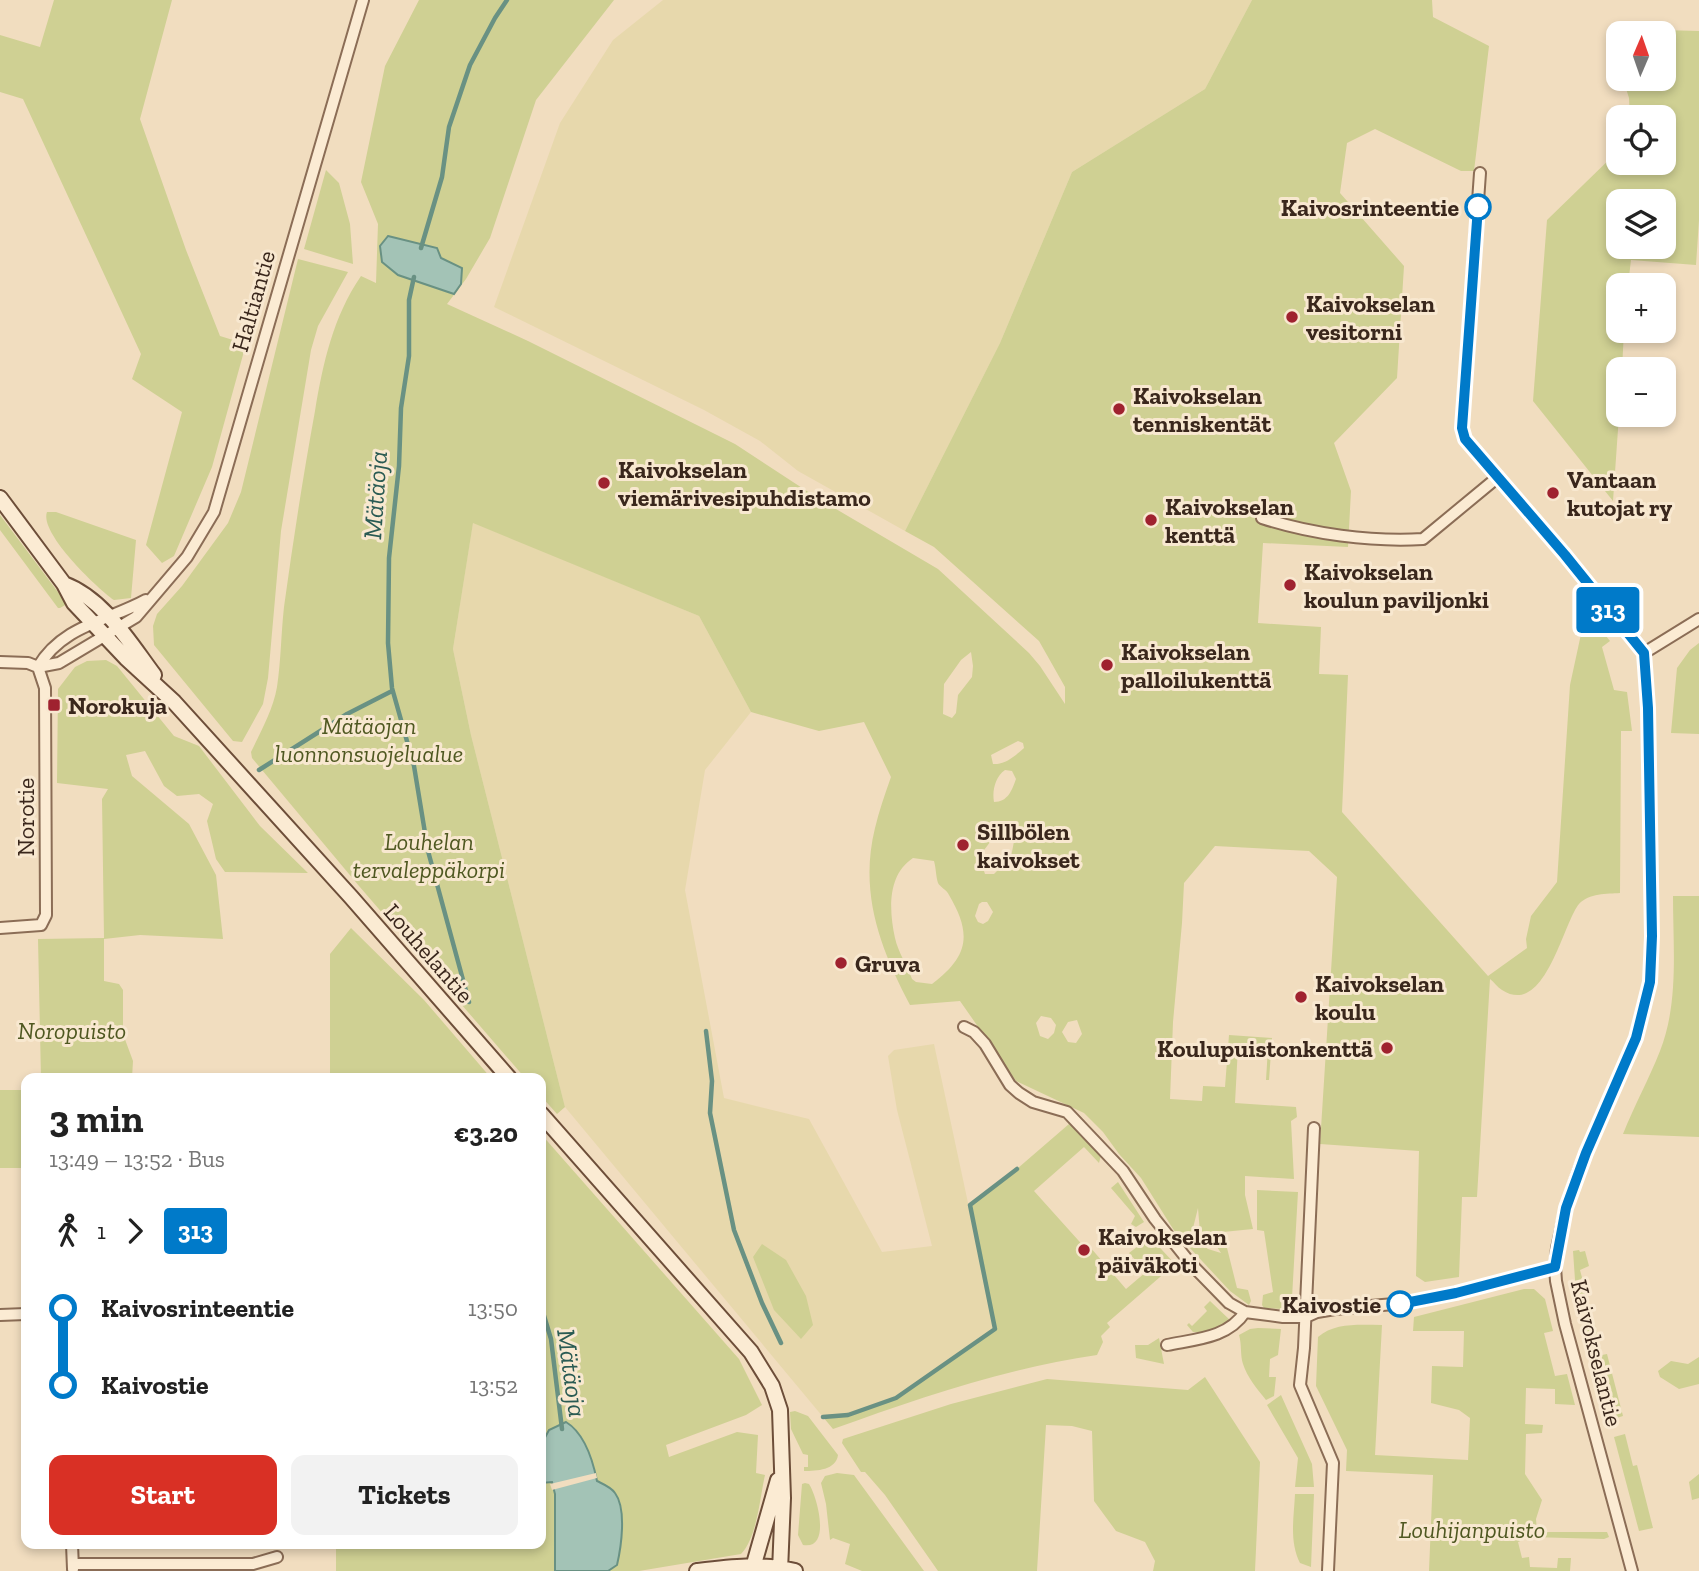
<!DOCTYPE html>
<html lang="en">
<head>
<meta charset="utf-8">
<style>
	:root { --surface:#fff; --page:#f2f2f2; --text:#222; --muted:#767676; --accent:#d93025 }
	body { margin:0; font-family:"Zilla Slab",serif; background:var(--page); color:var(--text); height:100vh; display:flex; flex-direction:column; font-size:26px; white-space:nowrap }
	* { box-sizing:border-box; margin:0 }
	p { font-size:23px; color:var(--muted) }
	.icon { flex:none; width:38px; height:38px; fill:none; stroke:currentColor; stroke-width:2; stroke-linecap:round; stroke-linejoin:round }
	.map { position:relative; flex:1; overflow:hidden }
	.panel { position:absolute; left:21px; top:1073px; width:525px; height:476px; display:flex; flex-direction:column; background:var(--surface); border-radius:14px; box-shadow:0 4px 10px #0003 }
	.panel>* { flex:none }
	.badge { padding:0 14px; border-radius:5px; font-size:24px; line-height:46px }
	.needle { width:46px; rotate:2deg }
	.controls { position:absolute; left:1606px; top:21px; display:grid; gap:14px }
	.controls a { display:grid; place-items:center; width:70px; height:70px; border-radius:14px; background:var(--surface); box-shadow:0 4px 10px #0003; font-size:35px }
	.map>.badge { position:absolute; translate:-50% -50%; box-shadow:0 0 0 4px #fff }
	.legs { display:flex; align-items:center; gap:10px; height:77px; padding:0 28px; font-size:23px }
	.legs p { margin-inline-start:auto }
	.headline { display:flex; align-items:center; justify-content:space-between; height:119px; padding:0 28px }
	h1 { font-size:38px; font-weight:800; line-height:52px }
	.action { display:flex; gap:14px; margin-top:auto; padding:14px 28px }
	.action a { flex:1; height:80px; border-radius:14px; background:var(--accent); color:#fff; font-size:28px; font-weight:800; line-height:80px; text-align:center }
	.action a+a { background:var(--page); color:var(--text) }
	ul { padding:0 28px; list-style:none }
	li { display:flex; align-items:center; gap:24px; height:77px; font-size:26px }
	li i { display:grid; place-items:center; width:10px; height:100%; margin:0 9px; background:currentColor }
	li i::after { content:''; width:18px; height:18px; margin:-9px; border:5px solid; border-radius:50%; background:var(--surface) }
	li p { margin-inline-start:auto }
	li:first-child i { background:linear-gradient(#0000 50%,currentColor 0) }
	li:last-child i { background:linear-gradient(currentColor 50%,#0000 0) }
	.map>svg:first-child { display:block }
</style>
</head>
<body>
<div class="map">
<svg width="1699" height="1571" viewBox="0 0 1699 1571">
	<rect width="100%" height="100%" fill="#f1ddbf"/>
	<path fill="#e7d8ac" d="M663 0H1252L1205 89 1072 172 1000 343 905 531 798 471 760 441 704 410 494 307 560 123 613 40Z
		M473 522 699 616 751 712 705 770 685 890 724 1098 809 1119 882 1252 932 1246 897 1110 888 1056 894 1050 934 1044 995 1329 896 1398 848 1415 823 1417 565 1107 471 735 453 649Z"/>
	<path fill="#cfd093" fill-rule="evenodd" d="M54 0H172L140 119 186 250 220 336 246 344 212 467 174 556 162 563 146 545 182 412 132 379 141 354 23 99 0 92V35L40 47Z
		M419 0H614L536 100 490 238 466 279 447 304 528 341 735 444 819 499 938 569 1029 653 1040 666 1065 704V687L1039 641 934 547 905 531 1000 343 1072 172 1205 89 1252 0H1432L1433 17 1489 46 1474 171H1461L1375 129 1347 143 1340 193 1404 266 1397 378 1334 443 1351 491 1348 547 1263 543 1258 623 1321 627 1319 674 1348 675 1342 812 1488 976 1527 948 1526 939 1531 916 1557 882 1570 685 1586 611 1610 641 1602 647 1614 690 1627 692 1632 731H1621L1620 893C1607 894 1589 893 1579 904 1563 923 1545 1018 1502 990 1497 987 1494 982 1490 979L1477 1197H1462L1459 1277 1425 1282 1416 1276 1419 1151 1320 1144 1337 877 1309 851 1215 846 1184 883 1182 923 1173 1022 1170 1099 1202 1101 1203 1086 1225 1087 1229 1035 1272 1038 1269 1080H1266L1268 1048 1238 1047 1235 1103 1296 1107 1297 1117 1291 1121 1294 1179 1245 1176V1195L1253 1229 1223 1232 1237 1288 1248 1290 1251 1301 1249 1305 1230 1291 1175 1232 1141 1178 1119 1154 1103 1132 1084 1113 1016 1081 960 1001 910 1005C880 948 859 893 875 828 879 811 885 794 891 777L864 722 819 731 751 712 699 616 473 523 453 649 471 735 565 1107 557 1114 541 1096V1078H525L359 886 252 758 251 752C261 731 273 710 277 687 281 661 281 634 284 607 293 542 303 476 315 411 323 363 333 317 361 276L376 283 378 224 361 182 385 66ZM971 652 973 666 972 677 958 695 956 713 952 718 943 714 944 684 961 660ZM1018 741 1023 743 1024 748C1015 756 1005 765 993 764L991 755ZM1005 770 1012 771 1016 779C1012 790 1008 802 994 802 992 791 995 777 1005 770ZM1011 823 1016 831 1011 857 994 874H985L979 856C989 845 998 828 1011 823ZM913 858 934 861C936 868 936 877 938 883 940 887 947 890 949 895 972 934 969 956 932 984L916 982 912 979C907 965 898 952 895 938 889 911 887 875 913 858ZM982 902H987L993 912 988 921 983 924 978 922 975 916 979 904ZM1041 1016 1051 1018 1056 1025 1054 1033 1048 1039 1040 1036 1036 1023ZM1077 1020 1082 1034 1076 1043 1068 1042 1062 1032 1068 1022ZM1198 1208 1200 1233 1215 1244 1221 1253 1208 1249 1191 1236Z
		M1624 29 1699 31V220L1696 265 1631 260 1628 285H1619V331H1624L1622 369H1619V415L1613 501 1533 401 1547 220 1619 150V163H1664V117H1630L1629 98 1623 79H1664V33H1621ZM1664 201V247H1619V201Z
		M326 170 339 183 350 224 353 264 304 249Z
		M298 259 348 272 318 326 311 350 281 531 268 678 263 704 242 742 233 741 154 645 153 626 157 614 182 586 228 523 241 492Z
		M47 512H56L136 540 131 598 114 600C97 588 39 533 47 512Z
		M0 515 67 604 60 608H58L0 530Z
		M1699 643V734L1671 733 1677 668 1690 650Z
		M106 660 117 666 174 736 199 746 260 826 308 873 225 872 216 859 207 821 213 804 199 794 177 796 164 786 145 751 126 755 132 776 189 824 216 875 223 939 140 935 104 939V981L119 984 123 990V1034L133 1061 132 1078H41L38 939 104 938 102 799 108 789 57 783 58 689 75 667 87 661Z
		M1673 896H1699V1137L1623 1134C1634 1106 1649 1079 1660 1051 1679 1003 1673 947 1673 896Z
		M351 928 424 1000 491 1078H330V954Z
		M0 1090H26V1168H0Z
		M1067 1117 1101 1155 1099 1163 1084 1147 1034 1191 1087 1250 1090 1247 1126 1289 1146 1272 1129 1253 1150 1237 1175 1264 1107 1323 1110 1327 1101 1336 1103 1342 1097 1355C1006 1368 919 1398 833 1429L823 1417 848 1415 896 1398 995 1329 970 1205 997 1186 1069 1124Z
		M541 1134 739 1359 762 1405 746 1415 666 1445 669 1457 737 1432 758 1435 756 1473 765 1475C760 1497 757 1538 741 1554L639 1571H336V1544H541Z
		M1118 1182 1144 1222 1136 1227 1131 1224 1135 1216 1111 1188Z
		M1257 1190 1298 1192 1292 1298 1281 1309 1264 1308 1262 1305 1263 1295 1273 1292 1264 1231 1257 1230Z
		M762 1244 786 1260 806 1296 813 1325 801 1339 774 1310 753 1257Z
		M1579 1250 1580 1252 1585 1251 1589 1266 1580 1270 1591 1311 1581 1313 1576 1294 1573 1251Z
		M1524 1289H1534L1545 1299 1553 1331 1544 1333 1555 1376 1567 1374 1575 1405 1555 1404V1389L1526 1388 1525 1424 1543 1425 1542 1433 1526 1434 1525 1474 1542 1500 1536 1519 1537 1532H1607L1609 1537 1604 1539 1530 1537 1518 1542 1522 1558 1529 1557 1530 1567 1557 1568 1558 1558H1571L1570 1571H1429L1433 1475 1346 1471 1347 1450 1316 1386 1318 1337C1335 1322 1361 1325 1382 1325L1375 1455 1468 1460 1470 1418 1459 1410 1431 1403 1432 1366 1463 1367 1464 1331H1413L1414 1317Z
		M1210 1301 1231 1321C1223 1329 1204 1333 1193 1332L1187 1325 1189 1323 1192 1326 1207 1311 1204 1307Z
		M1594 1321 1602 1355 1607 1354 1623 1416 1610 1420 1584 1325Z
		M1258 1328 1281 1329 1278 1355 1270 1359 1269 1377H1276L1274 1396 1266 1400C1258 1390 1247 1377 1243 1364 1240 1355 1242 1345 1239 1335L1250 1329Z
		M1159 1338 1164 1364 1136 1358 1135 1345H1148Z
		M1699 1357V1384L1679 1389 1660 1377 1658 1371 1671 1361 1688 1364Z
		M1205 1377 1260 1462 1255 1571H1153L1155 1561 1145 1542 1116 1531 1094 1501 1092 1431 1072 1426 1046 1425 1037 1571H938L885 1495 865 1472H861L842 1443 843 1439 951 1404 1047 1379 1188 1390Z
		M1281 1395 1312 1464 1314 1487H1295L1298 1458 1267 1405Z
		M795 1411 808 1416 838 1455C836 1470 817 1471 804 1471V1467H808V1455L803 1454 791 1429 790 1412Z
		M1625 1434 1633 1466 1637 1465 1653 1528 1639 1531 1614 1437Z
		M837 1473 854 1475 924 1571H862L845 1564 850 1544 833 1538 830 1540 826 1504 821 1483 825 1476Z
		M1699 1474V1498L1692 1500 1689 1482Z
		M805 1483 809 1484C817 1496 832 1550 803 1545L798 1535 802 1484Z
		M1295 1494H1314L1311 1567 1300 1563C1289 1541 1294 1517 1295 1494Z"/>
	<path fill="#a3c3b6" stroke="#699183" stroke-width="2" d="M388 236 437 248 441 258 462 268 461 284 454 294 398 275 382 262 380 246Z
		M566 1422C584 1433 593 1461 597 1481 603 1484 611 1487 615 1493 627 1509 621 1548 617 1565L608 1571H555V1494L552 1482 541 1483V1445L549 1430Z"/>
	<path fill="#f1ddbf" d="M596 1473 597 1478 552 1490 550 1484Z"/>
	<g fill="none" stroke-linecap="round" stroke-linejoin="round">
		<path stroke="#699183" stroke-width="4.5" d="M421 248 442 177 449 127 470 65 495 18 507 0
			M414 277 409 300V356L401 408 399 466 389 558 388 643 392 688 414 766 428 851 469 1002
			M259 770 347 714 392 691
			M706 1031 712 1081 710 1113 734 1230 762 1303 781 1343
			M541 1306 551 1339 562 1429
			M823 1417 848 1415 896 1398 995 1329 970 1205 1017 1169"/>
		<defs>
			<path id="minor" d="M1480 173 1462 428 1465 439 1565 555 1644 653
				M1262 518C1311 534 1370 542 1423 539L1498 477
				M1644 653 1699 619
				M0 662 28 663 38 667 59 663 136 617 187 557 214 512 363 0
				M38 667C63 625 108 621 146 600
				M0 928 41 925 46 915 45 688 38 667
				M964 1027 974 1032 985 1044 1010 1085 1019 1093 1033 1102 1067 1112 1123 1171 1155 1219 1191 1264 1229 1303 1245 1312 1283 1317H1306L1317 1312 1335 1309 1406 1303 1456 1293 1555 1267
				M1314 1128 1304 1348 1300 1385 1333 1463 1328 1571
				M0 1315 26 1314
				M1167 1345C1196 1339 1228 1338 1245 1312
				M72 1544 73 1569
				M73 1564H253L277 1557
				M1632 1571 1565 1324 1556 1281 1555 1267 1557 1248 1566 1208 1579 1170 1636 1038 1650 982 1652 920 1648 708 1644 653"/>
			<path id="secondary" d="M0 498 64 584 74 603 126 658 174 702 351 897 509 1078
				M64 584C104 599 130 643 154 675
				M541 1114 751 1352 772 1386 780 1410 783 1498 780 1571
				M697 1571C730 1567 762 1563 795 1571
				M752 1571 778 1480"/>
		</defs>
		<use href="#minor" stroke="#8b6d56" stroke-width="14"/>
		<use href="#secondary" stroke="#6d4e39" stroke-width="18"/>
		<use href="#minor" stroke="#fbebd3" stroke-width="10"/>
		<use href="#secondary" stroke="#fbebd3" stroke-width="14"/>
	</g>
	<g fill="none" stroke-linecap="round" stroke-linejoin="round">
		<defs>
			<path id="line-1" d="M1400 1304 1456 1293 1555 1267 1566 1208 1586 1153 1636 1038 1650 982 1652 936 1648 708 1644 653 1565 555 1465 439 1462 428 1478 207"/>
		</defs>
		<use href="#line-1" stroke="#fff" stroke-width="16"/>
		<use href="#line-1" stroke="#007ac9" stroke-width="10"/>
	</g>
	<g fill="#fff" stroke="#007ac9" stroke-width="3.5">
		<circle cx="1478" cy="207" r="12"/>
		<circle cx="1400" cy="1304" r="12"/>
	</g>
	<g fill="#9f222f" stroke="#f8e8d0" stroke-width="2.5">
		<circle cx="1292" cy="317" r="7"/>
		<circle cx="1119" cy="409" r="7"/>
		<circle cx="604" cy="483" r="7"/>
		<circle cx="1553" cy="493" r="7"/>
		<circle cx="1151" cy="520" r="7"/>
		<circle cx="1290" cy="585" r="7"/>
		<circle cx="1107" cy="665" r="7"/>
		<rect x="47" y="698" width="14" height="14" rx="3.5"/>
		<circle cx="963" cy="845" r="7"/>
		<circle cx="841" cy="963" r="7"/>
		<circle cx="1301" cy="997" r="7"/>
		<circle cx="1387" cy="1048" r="7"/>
		<circle cx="1084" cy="1250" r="7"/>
	</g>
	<g text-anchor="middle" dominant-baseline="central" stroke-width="6" stroke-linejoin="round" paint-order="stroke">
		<g font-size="24" font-weight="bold" fill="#3a271c" stroke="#f8e8d0" text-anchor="end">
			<text x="1459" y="207">Kaivosrinteentie</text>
			<text x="1381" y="1304">Kaivostie</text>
		</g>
		<g font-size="24" fill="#3a271c" stroke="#f8e8d0">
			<text transform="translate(253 301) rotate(-74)">Haltiantie</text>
			<text transform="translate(25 817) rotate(-90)">Norotie</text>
			<text transform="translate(429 953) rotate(49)">Louhelantie</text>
			<text transform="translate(1597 1353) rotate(76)">Kaivokselantie</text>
		</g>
		<g font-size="24" font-weight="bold" fill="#3a271c" stroke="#f8e8d0" text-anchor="start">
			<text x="1306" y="303">Kaivokselan<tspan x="1306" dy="28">vesitorni</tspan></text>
			<text x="1133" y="395">Kaivokselan<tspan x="1133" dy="28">tenniskentät</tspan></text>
			<text x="618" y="469">Kaivokselan<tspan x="618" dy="28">viemärivesipuhdistamo</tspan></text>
			<text x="1567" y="479">Vantaan<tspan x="1567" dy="28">kutojat ry</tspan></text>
			<text x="1165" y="506">Kaivokselan<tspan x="1165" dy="28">kenttä</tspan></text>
			<text x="1304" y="571">Kaivokselan<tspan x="1304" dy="28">koulun paviljonki</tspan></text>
			<text x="1121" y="651">Kaivokselan<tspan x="1121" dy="28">palloilukenttä</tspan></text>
			<text x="68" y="705">Norokuja</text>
			<text x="977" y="831">Sillbölen<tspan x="977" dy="28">kaivokset</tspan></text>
			<text x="855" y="963">Gruva</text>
			<text x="1315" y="983">Kaivokselan<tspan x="1315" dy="28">koulu</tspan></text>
			<text x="1373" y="1048" text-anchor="end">Koulupuistonkenttä</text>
			<text x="1098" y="1236">Kaivokselan<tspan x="1098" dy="28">päiväkoti</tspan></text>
		</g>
		<g font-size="24" font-style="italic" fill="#4f5821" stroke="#f8e8d0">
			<text x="369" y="725">Mätäojan<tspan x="369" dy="28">luonnonsuojelualue</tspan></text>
			<text x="429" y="841">Louhelan<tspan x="429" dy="28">tervaleppäkorpi</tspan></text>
			<text x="72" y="1030">Noropuisto</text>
			<text x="1472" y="1529">Louhijanpuisto</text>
		</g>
		<g font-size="26" font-style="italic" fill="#2a5b53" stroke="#f8e8d0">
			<text transform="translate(375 495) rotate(-86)">Mätäoja</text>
			<text transform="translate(572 1373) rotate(82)">Mätäoja</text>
		</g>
	</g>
</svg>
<div class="controls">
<a><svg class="needle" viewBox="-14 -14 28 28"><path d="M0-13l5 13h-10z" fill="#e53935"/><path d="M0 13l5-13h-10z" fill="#767676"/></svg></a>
<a><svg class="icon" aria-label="locate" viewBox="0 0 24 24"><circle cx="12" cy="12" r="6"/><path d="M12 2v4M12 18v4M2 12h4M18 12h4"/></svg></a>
<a><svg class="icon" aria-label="layers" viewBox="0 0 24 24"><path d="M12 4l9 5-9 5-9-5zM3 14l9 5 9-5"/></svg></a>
<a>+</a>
<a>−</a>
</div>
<b class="badge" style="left:1608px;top:610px;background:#007ac9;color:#fff">313</b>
<section class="panel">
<div class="headline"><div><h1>3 min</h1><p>13:49 – 13:52 · Bus</p></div><b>€3.20</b></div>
<div class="legs"><svg class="icon" aria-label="walk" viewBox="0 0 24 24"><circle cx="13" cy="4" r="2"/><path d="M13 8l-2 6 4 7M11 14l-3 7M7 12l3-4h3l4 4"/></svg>1<svg class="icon" aria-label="forward" viewBox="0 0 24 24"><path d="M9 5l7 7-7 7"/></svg><b class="badge" style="background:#007ac9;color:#fff">313</b></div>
<ul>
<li><i style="color:#007ac9"></i><b>Kaivosrinteentie</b><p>13:50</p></li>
<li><i style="color:#007ac9"></i><b>Kaivostie</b><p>13:52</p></li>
</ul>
<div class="action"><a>Start</a><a>Tickets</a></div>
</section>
</div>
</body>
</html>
